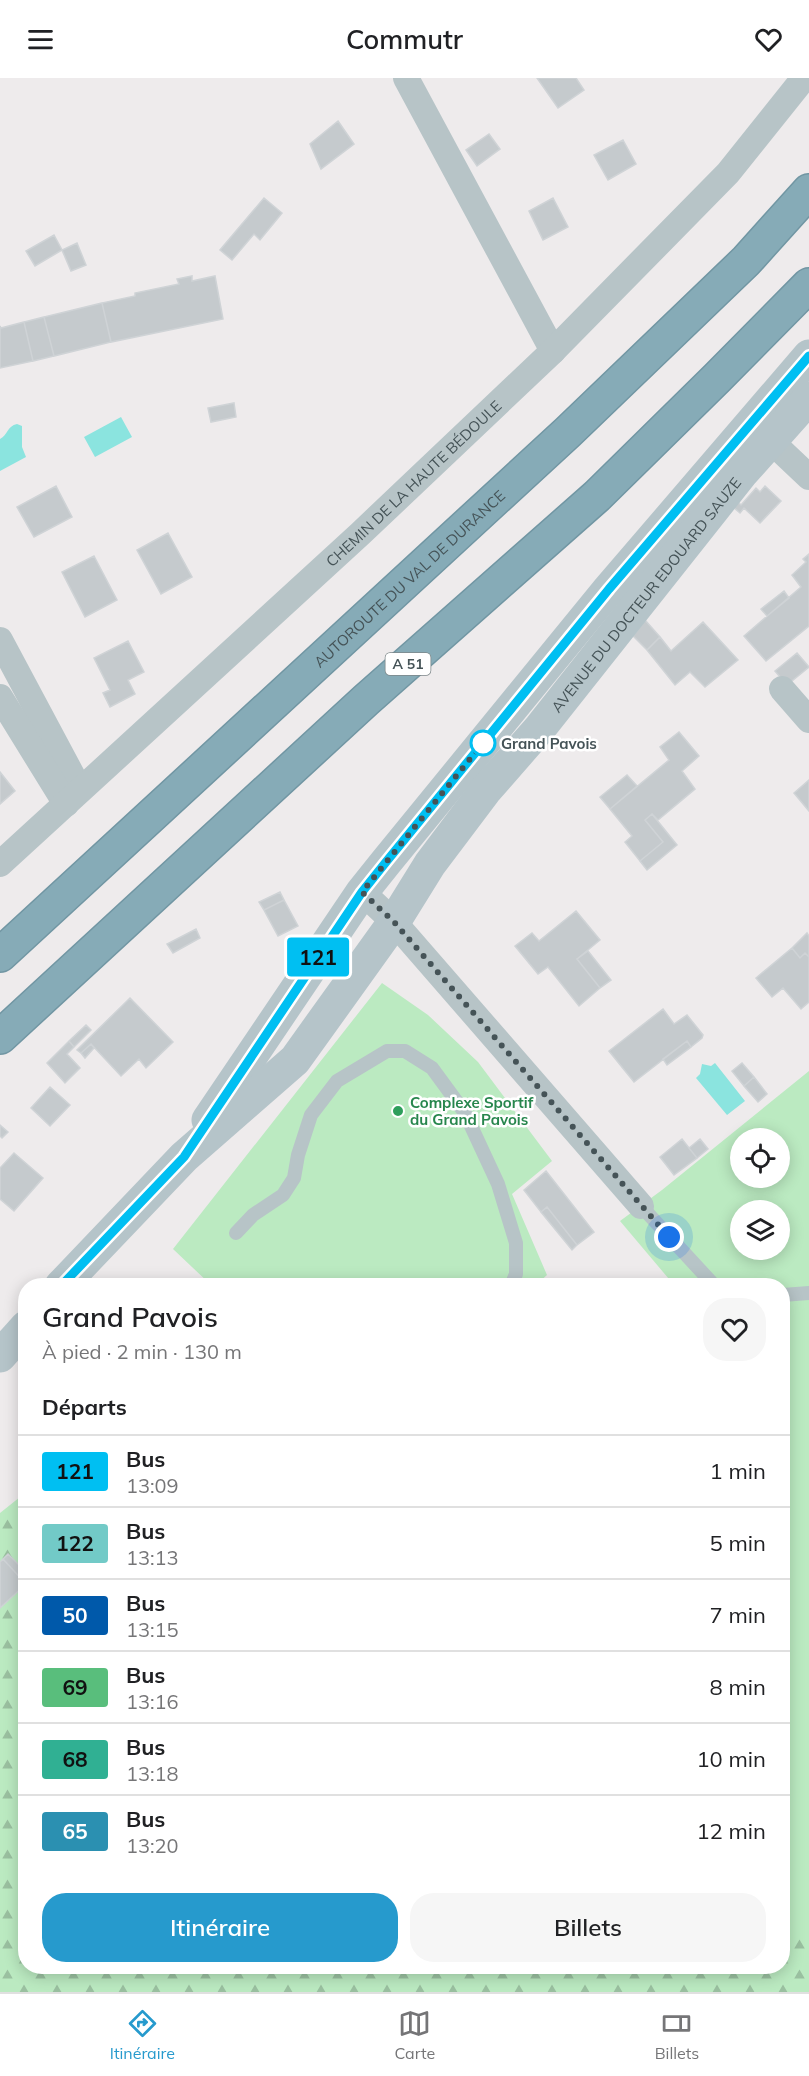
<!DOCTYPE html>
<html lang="fr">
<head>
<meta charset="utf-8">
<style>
	:root { --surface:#fff; --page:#f6f6f6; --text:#202124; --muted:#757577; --line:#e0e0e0; --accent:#269acd }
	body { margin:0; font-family:Mulish,sans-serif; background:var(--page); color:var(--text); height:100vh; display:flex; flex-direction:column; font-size:22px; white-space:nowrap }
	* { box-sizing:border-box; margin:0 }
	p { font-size:20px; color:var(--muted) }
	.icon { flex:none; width:33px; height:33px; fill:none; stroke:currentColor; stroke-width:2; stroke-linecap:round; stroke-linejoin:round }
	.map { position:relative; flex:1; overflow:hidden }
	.drawer { position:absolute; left:18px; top:1200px; width:772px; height:696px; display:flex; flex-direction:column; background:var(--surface); border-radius:24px; box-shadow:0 3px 15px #0003 }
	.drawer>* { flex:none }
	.badge { padding:0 12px; border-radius:4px; font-size:21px; line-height:39px }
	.tools { position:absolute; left:730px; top:1050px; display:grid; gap:12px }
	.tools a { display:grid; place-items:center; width:60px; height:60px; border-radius:50%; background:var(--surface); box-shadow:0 3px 15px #0003; font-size:30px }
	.you { position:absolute; width:30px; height:30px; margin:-15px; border:4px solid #fff; border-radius:50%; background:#1a73e8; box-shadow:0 0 0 9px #1a73e833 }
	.map>.badge { position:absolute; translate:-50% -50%; box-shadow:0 0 0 3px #fff }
	h2 { padding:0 24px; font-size:22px; line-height:54px }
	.round { display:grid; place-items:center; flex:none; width:63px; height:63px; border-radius:24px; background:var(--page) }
	.overview { display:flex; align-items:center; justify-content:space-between; height:102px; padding:0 24px }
	h1 { font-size:28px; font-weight:600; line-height:45px }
	.action { display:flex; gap:12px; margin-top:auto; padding:12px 24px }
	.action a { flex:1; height:69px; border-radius:24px; background:var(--accent); color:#fff; font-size:24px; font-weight:600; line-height:69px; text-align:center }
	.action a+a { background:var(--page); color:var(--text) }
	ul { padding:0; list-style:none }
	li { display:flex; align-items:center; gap:18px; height:72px; padding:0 24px; border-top:2px solid var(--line) }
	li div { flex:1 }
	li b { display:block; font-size:22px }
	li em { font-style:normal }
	li .badge { min-width:66px; font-weight:700; text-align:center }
	header { display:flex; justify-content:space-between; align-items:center; height:78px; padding:0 24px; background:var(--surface); font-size:27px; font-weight:600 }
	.menu { display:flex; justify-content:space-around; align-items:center; height:84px; border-top:2px solid var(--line); background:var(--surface); font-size:16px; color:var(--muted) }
	.menu a { display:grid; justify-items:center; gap:3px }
	.menu .current { color:var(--accent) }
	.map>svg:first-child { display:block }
</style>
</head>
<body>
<header><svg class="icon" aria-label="menu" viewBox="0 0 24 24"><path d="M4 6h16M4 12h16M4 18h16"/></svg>Commutr<svg class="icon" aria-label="heart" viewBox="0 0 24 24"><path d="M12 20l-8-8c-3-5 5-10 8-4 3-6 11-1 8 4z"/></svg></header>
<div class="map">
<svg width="809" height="1914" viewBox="0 0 809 1914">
	<defs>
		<pattern id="forest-firs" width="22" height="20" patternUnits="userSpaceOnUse" patternTransform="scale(1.5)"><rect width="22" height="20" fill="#bbeac1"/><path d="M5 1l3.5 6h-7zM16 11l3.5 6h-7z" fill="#9ac0a0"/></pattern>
	</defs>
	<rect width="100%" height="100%" fill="#eeebec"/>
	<path fill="url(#forest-firs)" d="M25 1415 26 1888H783V1743L809 1744V1914H0V1435Z"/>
	<path fill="#bbeac1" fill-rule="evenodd" d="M382 905 428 937 478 984 552 1083 512 1116 547 1197 536 1207H211L173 1171Z
		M809 993V1862L783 1858V1208L674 1207 620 1143 662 1112ZM741 1060H780V1100H741ZM741 1132H780V1172H741Z"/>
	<path fill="#8be4df" d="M121 339 132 359 95 379 84 359Z
		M17 346 22 348V369L26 379 0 393V361C8 357 7 348 17 346Z
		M715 985 745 1023 727 1037 696 1000 700 996 702 986 711 988Z"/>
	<path fill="#c5cacd" stroke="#cfd3d6" stroke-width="1.5" d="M537 0H576L584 12 558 30Z
		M338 43 354 66 321 91 310 66Z
		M489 56 500 71 477 88 466 72Z
		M623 62 636 86 608 102 594 77Z
		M264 120 282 135 260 162 254 156 232 182 220 172Z
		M553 120 568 149 543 162 529 133Z
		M54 157 62 172 35 188 26 173Z
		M77 165 86 187 71 193 62 172Z
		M192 198V203L215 198 223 241 111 264 102 225 135 218V215L179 206 177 201Z
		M102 225 111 264 54 278 44 239Z
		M44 239 54 278 33 283 24 244Z
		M24 244 33 283 0 290V248L1 250Z
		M234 325 236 339 211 344 208 330Z
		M56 408 72 439 34 459 17 429Z
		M765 408 781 423 760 445 744 430 740 435 733 429 738 424 741 427 756 410 760 414Z
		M168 455 192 499 161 516 137 472Z
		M809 476V548L766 583 744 558 801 509 792 497 806 484 803 481Z
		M94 478 117 522 85 539 62 494Z
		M784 513 789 520 767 538 761 531Z
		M645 542 660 559 647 572 633 558Z
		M703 544 738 582 705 609 690 594 675 607 647 572 660 559 671 573Z
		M128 563 144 594 128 602 135 616 110 629 103 615 110 612 94 580Z
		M797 575 809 589 787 607 775 593Z
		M679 654 699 678 682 693 695 711 658 742 652 736 645 742 663 764 640 783 625 764 632 758 610 731 669 682 660 669Z
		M0 694 15 713 0 726Z
		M627 697 637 708 610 731 600 719Z
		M809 702V733L794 715Z
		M652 736 677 767 647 792 640 783 663 764 645 742Z
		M280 814 284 822 264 832 259 824Z
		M284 822 298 848 278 858 264 832Z
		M576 833 600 862 577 881 600 910 579 928 548 889 538 896 515 868 532 855 539 863Z
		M196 851 200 860 173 875 167 866Z
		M807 855 809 858V879L805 875 800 880 792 870Z
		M792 870 800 880 805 875 809 879V924L801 931 783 910 772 919 756 900Z
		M588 873 611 902 600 910 577 881Z
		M130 920 173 964 146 990 139 981 121 998 91 966 81 975 77 972Z
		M663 931 674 946 687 937 703 957 702 960 691 969 687 963 634 1004 609 973Z
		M86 947 91 952 74 969 69 963Z
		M69 963 74 969 67 976 80 990 65 1005 47 985Z
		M687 963 691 969 667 987 663 981Z
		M91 966 94 970 85 980 81 975Z
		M742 985 754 999 744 1008 732 993Z
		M754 999 767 1016 758 1024 744 1008Z
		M50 1009 70 1027 50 1048 31 1030Z
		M0 1047 8 1054 2 1060 0 1058Z
		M682 1061 697 1080 674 1097 660 1079Z
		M700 1061 708 1071 697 1080 689 1070Z
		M14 1075 43 1100 14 1133 0 1121V1090Z
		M546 1093 594 1154 577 1167 547 1129 541 1134 524 1112Z
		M547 1129 577 1167 572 1172 541 1134Z
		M8 1476 26 1494 25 1505 3 1481Z
		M3 1481 26 1506 0 1530V1484Z"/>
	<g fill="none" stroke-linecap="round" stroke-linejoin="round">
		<defs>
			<g id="highway">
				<path id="s3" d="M0 877 568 354 746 183 809 113"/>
				<path d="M0 959 366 622 597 418 717 300 809 207"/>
			</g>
		</defs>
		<use href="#highway" stroke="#7196a3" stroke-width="36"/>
		<path stroke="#b7c4c7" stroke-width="14" d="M641 1128 712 1205 719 1208
			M236 1155 253 1137 283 1117 294 1100 298 1077 311 1037 337 1003 387 973H405L432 990 465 1035 498 1106 516 1165V1196L511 1208
			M783 1217 809 1215"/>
		<g stroke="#b7c4c7" stroke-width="26">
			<path d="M406 0 553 273"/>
			<path d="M758 351 809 399"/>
			<path d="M0 562 80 712"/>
			<path d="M782 611 809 642"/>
			<path d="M0 619 66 726"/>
			<path id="s1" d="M0 786 360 456 553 273 728 95 804 0"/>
			<path d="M362 814 394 844 641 1128"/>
		</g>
		<g stroke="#b5c4c9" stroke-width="33">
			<path d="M208 1042 362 814 386 784 609 511 809 278"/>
			<path id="s2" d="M61 1208 184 1079 295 982 394 844 430 786 485 713 540 650 742 395 809 320"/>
			<path d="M0 1278 26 1249"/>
		</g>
		<use href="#highway" stroke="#86abb7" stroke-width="33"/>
	</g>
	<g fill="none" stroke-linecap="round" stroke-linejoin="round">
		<defs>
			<path id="line" d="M61 1208 184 1079 362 814 386 784 609 511 809 278"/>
		</defs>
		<use href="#line" stroke="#fff" stroke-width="14"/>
		<use href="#line" stroke="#00bff2" stroke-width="9"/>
		<path stroke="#455357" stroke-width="6" stroke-dasharray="0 10.8" d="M483 665 362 814 394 844 669 1159"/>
	</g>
	<circle fill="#fff" stroke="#00bff2" stroke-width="3" cx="483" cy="665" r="12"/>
	<circle fill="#2e9e5b" stroke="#fff" stroke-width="2" cx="398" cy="1033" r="6"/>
	<g text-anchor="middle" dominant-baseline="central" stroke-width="5" stroke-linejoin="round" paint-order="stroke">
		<rect fill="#fff" stroke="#7d8789" stroke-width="1.5" x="385.5" y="575" width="45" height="22" rx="4.5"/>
		<g font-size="14" font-weight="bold" fill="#455357">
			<text x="408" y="586">A 51</text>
		</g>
		<g font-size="15" fill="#455357" stroke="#fff">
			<text stroke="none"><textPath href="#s1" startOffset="562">CHEMIN DE LA HAUTE BÉDOULE</textPath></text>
			<text stroke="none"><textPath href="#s3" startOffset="556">AUTOROUTE DU VAL DE DURANCE</textPath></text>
			<text stroke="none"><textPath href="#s2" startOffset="909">AVENUE DU DOCTEUR EDOUARD SAUZE</textPath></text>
		</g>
		<g font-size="15" font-weight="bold" fill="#455357" stroke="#fff" text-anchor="start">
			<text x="501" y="665">Grand Pavois</text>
		</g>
		<g font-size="15" font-weight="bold" fill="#27864d" stroke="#fff" text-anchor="start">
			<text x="410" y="1024">Complexe Sportif<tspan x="410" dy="17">du Grand Pavois</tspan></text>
		</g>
	</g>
</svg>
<div class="tools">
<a><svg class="icon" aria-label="locate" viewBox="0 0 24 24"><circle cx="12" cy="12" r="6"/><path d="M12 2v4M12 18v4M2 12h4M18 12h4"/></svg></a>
<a><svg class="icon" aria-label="layers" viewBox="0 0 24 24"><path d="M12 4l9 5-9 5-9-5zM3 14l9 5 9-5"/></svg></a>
</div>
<div class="you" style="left:669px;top:1159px"></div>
<b class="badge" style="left:318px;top:879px;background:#00bff2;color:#111">121</b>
<section class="drawer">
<div class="overview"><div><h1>Grand Pavois</h1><p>À pied · 2 min · 130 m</p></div><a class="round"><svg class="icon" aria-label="heart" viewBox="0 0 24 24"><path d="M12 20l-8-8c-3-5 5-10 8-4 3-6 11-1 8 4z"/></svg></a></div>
<h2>Départs</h2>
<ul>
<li><span class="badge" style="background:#00bff2;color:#111">121</span><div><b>Bus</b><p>13:09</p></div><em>1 min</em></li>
<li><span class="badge" style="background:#72cac7;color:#111">122</span><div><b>Bus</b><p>13:13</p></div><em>5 min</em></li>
<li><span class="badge" style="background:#0059aa;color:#fff">50</span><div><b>Bus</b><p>13:15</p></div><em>7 min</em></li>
<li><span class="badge" style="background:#59be7c;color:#111">69</span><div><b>Bus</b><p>13:16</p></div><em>8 min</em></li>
<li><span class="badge" style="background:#30b093;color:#111">68</span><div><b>Bus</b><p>13:18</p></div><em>10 min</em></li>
<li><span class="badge" style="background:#2b90b1;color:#fff">65</span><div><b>Bus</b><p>13:20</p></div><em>12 min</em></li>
</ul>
<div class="action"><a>Itinéraire</a><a>Billets</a></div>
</section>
</div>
<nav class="menu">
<a class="current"><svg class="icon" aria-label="directions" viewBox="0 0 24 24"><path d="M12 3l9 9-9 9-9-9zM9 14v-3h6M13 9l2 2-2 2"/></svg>Itinéraire</a>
<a><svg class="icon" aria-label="map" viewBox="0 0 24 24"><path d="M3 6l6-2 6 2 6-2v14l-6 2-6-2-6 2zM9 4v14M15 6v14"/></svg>Carte</a>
<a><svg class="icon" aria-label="tickets" viewBox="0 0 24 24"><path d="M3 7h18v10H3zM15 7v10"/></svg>Billets</a>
</nav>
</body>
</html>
